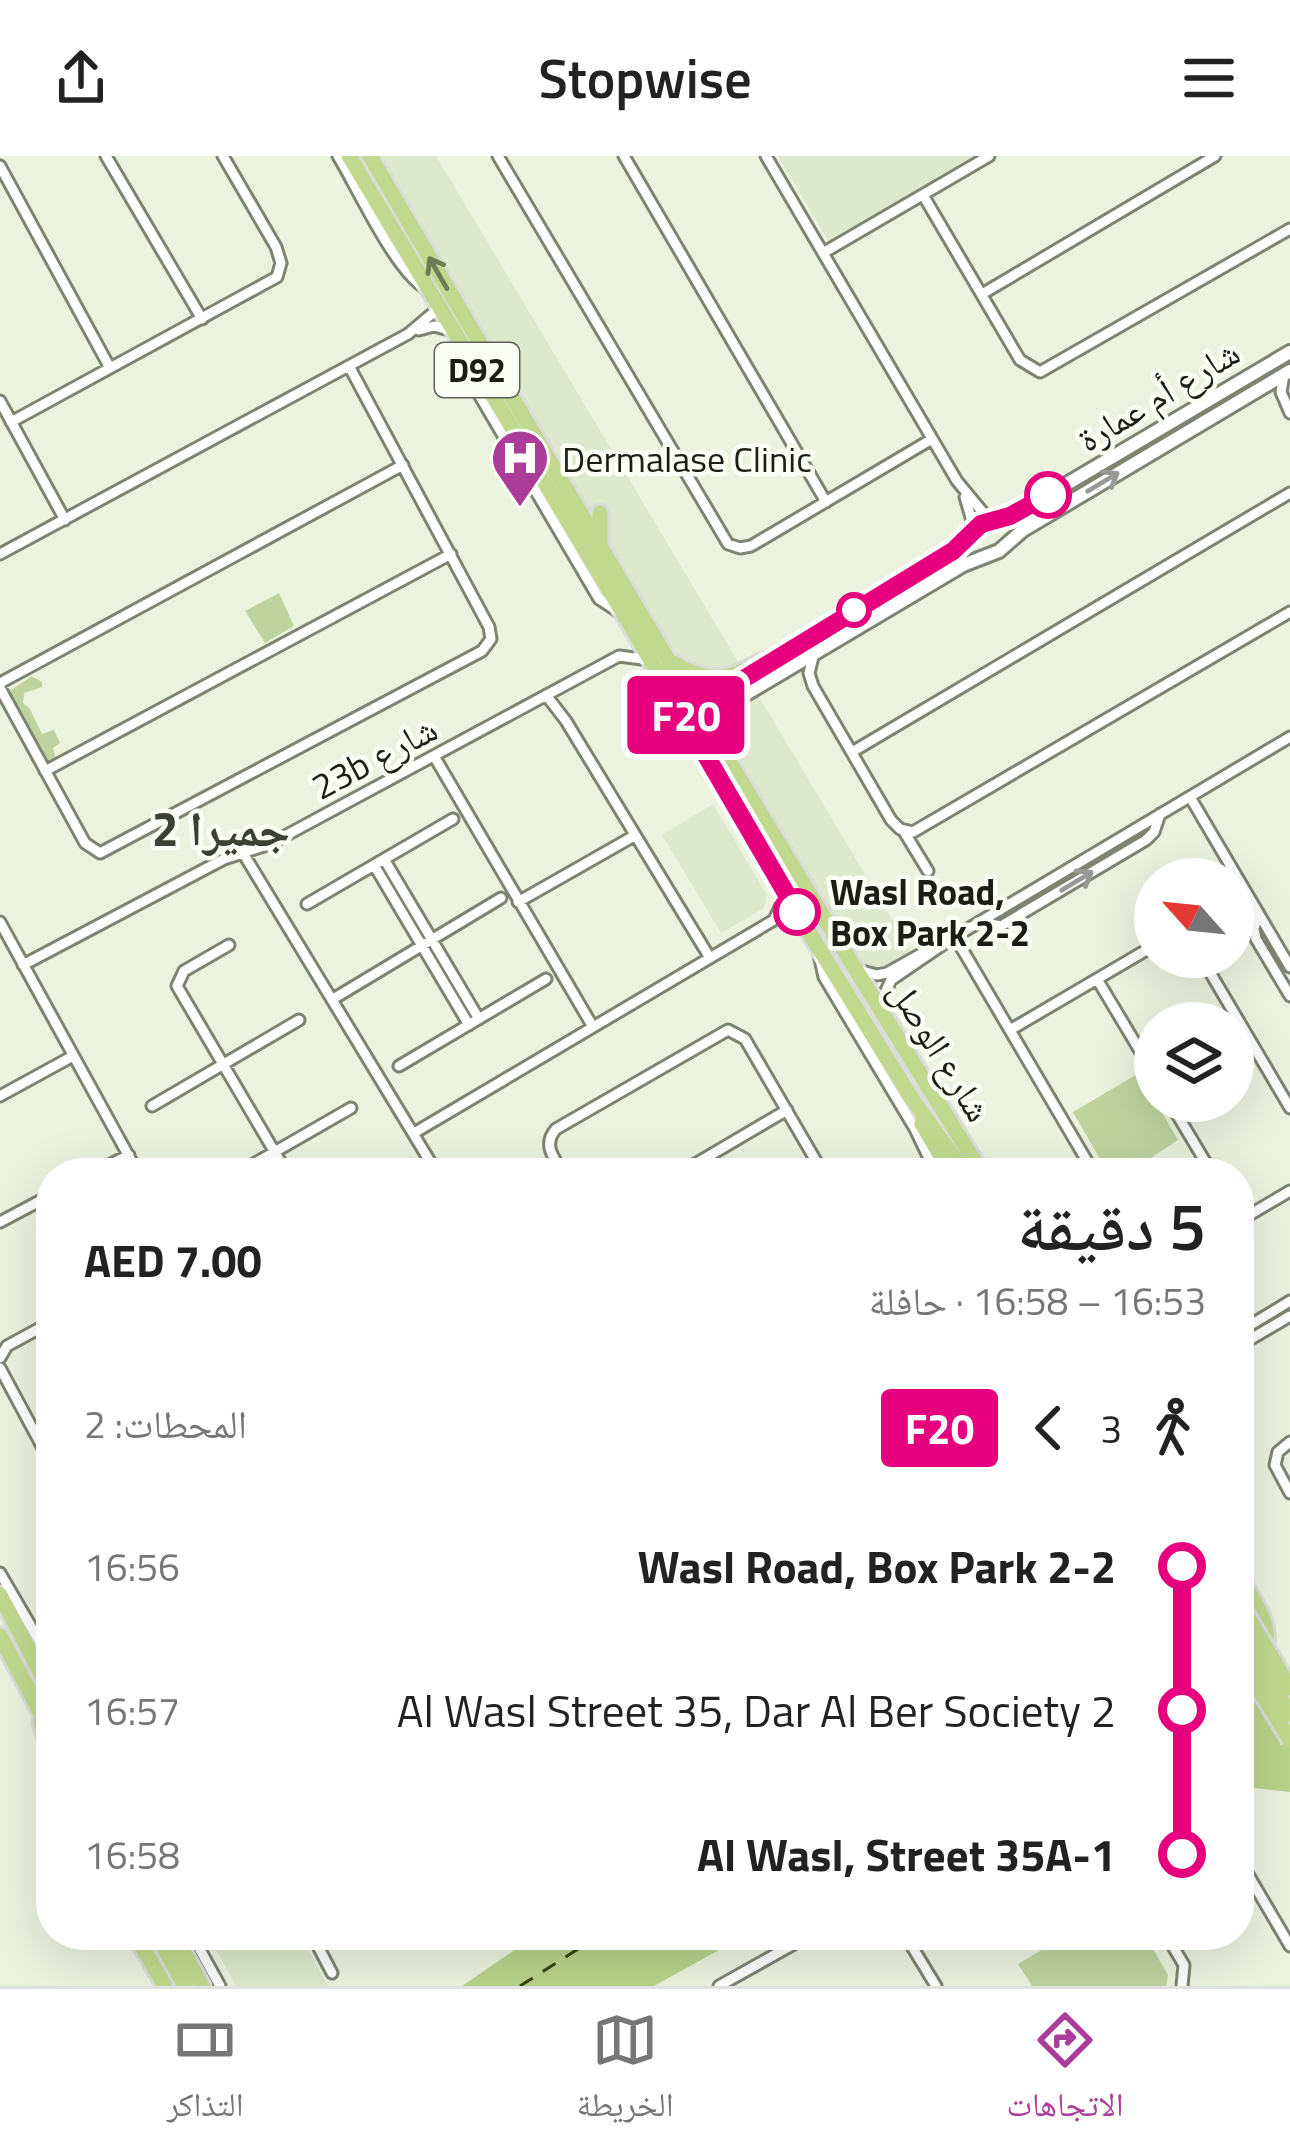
<!DOCTYPE html>
<html lang="ar">
<head>
<meta charset="utf-8">
<style>
	:root { --surface:#fff; --page:#f2f2f2; --text:#222; --muted:#767676; --line:#e0e0e0; --accent:#ab3c99 }
	body { margin:0; font-family:"Titillium Web","Noto Naskh Arabic",sans-serif; background:var(--page); color:var(--text); direction:rtl; height:100vh; display:flex; flex-direction:column; font-size:45px; white-space:nowrap }
	* { box-sizing:border-box; margin:0 }
	p { font-size:39px; color:var(--muted) }
	.icon { flex:none; width:66px; height:66px; fill:none; stroke:currentColor; stroke-width:2; stroke-linecap:round; stroke-linejoin:round }
	.map { position:relative; flex:1; overflow:hidden; direction:ltr }
	.sheet { position:absolute; left:36px; top:1002px; width:1218px; height:792px; display:flex; flex-direction:column; background:var(--surface); border-radius:48px; box-shadow:0 12px 48px #0002; direction:rtl }
	.sheet>* { flex:none }
	.badge { padding:0 24px; border-radius:9px; font-size:42px; line-height:78px }
	.needle { width:78px; rotate:297deg }
	.buttons { position:absolute; left:1134px; top:702px; display:grid; gap:24px }
	.buttons a { display:grid; place-items:center; width:120px; height:120px; border-radius:50%; background:var(--surface); box-shadow:0 12px 48px #0002; font-size:60px }
	.map>.badge { position:absolute; translate:-50% -50%; box-shadow:0 0 0 6px #fff }
	.legs { display:flex; align-items:center; gap:18px; height:132px; padding:0 48px; font-size:39px }
	.legs p { margin-inline-start:auto }
	.summary { display:flex; align-items:center; justify-content:space-between; height:204px; padding:0 48px }
	h1 { font-size:66px; font-weight:600; line-height:90px }
	ul { padding:0 48px; list-style:none }
	li { display:flex; align-items:center; gap:42px; height:144px; font-size:45px }
	li i { display:grid; place-items:center; width:18px; height:100%; margin:0 15px; background:currentColor }
	li i::after { content:''; width:30px; height:30px; margin:-15px; border:9px solid; border-radius:50%; background:var(--surface) }
	li p { margin-inline-start:auto }
	li:first-child i { background:linear-gradient(#0000 50%,currentColor 0) }
	li:last-child i { background:linear-gradient(currentColor 50%,#0000 0) }
	header { display:flex; justify-content:space-between; align-items:center; height:156px; padding:0 48px; background:var(--surface); font-size:54px; font-weight:600 }
	.tabs { display:flex; justify-content:space-around; align-items:center; height:168px; border-top:3px solid var(--line); background:var(--surface); font-size:33px; color:var(--muted) }
	.tabs a { display:grid; justify-items:center; gap:6px }
	.tabs .active { color:var(--accent) }
	.map>svg:first-child { display:block }
</style>
</head>
<body>
<header><svg class="icon" aria-label="menu" viewBox="0 0 24 24"><path d="M4 6h16M4 12h16M4 18h16"/></svg>Stopwise<svg class="icon" aria-label="share" viewBox="0 0 24 24"><path d="M12 15V3M7 8l5-5 5 5M5 13v7h14v-7"/></svg></header>
<div class="map">
<svg width="1290" height="1830" viewBox="0 0 1290 1830">
	<rect width="100%" height="100%" fill="#ebf3df"/>
	<path fill="#dde8cd" d="M369 0H436L912 797 869 817 856 818 726 592 689 519 668 503Z
		M778 0H972L829 86Z
		M713 648 767 739 764 752 721 777 662 679Z
		M208 1779H300L328 1830H236Z"/>
	<path fill="#bfd39f" d="M279 437 294 470 265 487 245 455Z
		M32 520 42 526V531L24 537 23 547 30 553 42 578 54 574 60 587 53 592 55 601 71 596 58 605 45 604 11 545V534Z
		M1139 917 1178 984 1128 1017H1108L1073 956Z
		M1067 1779H1145L1168 1819 1166 1830H1032L1018 1808Z"/>
	<path fill="#b8d38a" d="M1239 1529H1290V1636L1239 1630Z
		M536 1779H746L654 1830H462Z"/>
	<g fill="none" stroke-linecap="round" stroke-linejoin="round">
		<path stroke="#354410" stroke-width="3" stroke-dasharray="15 12" stroke-linecap="butt" d="M1239 1553H1264
			M520 1830 600 1779"/>
		<defs>
			<path id="minor" d="M106 0 202 163
				M338 0C357 31 397 119 427 133
				M498 0 728 388 740 392 751 390 932 283
				M624 0 826 346
				M766 0 957 325 990 365
				M0 10 110 212
				M923 39 1020 204 1040 216 1290 73
				M823 97 989 0
				M982 138 1215 0
				M419 174 434 170 453 175
				M459 190 461 208 599 443 622 458
				M1284 219 1281 236 1290 257
				M0 245 65 364
				M11 266 277 121 281 107 276 91 223 0
				M965 341 975 375
				M0 398 408 178 439 152
				M814 497 809 517 813 530 891 664 900 673 913 676 1290 456
				M0 527 403 309
				M0 532 85 687 100 697 482 495 491 483 489 471 349 210
				M546 539 566 565 710 802
				M852 596 1290 337
				M434 600 593 871
				M45 615 451 398
				M1190 641 1290 811
				M903 674 928 715
				M243 697 437 1017
				M384 703 479 863
				M374 709 469 869
				M518 746 634 680
				M307 748 453 663
				M1258 756 1254 773 1256 783 1290 840
				M0 766 138 1017
				M979 766 1001 770 1146 684 1154 676 1160 658
				M955 781 1094 1017
				M229 789 184 815 177 830 287 1017
				M818 794 824 821 915 973 936 1017
				M1201 801 1290 952
				M23 809 224 703 270 688 619 500 649 504
				M858 814 877 819 887 817 946 784
				M1097 823 1155 920
				M333 843 501 742
				M878 852 891 824 951 783 1290 581
				M1010 874 1155 789
				M399 910 546 823
				M0 940 73 900
				M1169 945 1212 1017
				M152 950 299 864
				M414 977 774 764 786 739
				M93 1017 129 999
				M238 1017 351 952
				M563 1017C554 1002 542 989 556 973L728 874 745 883 823 1017
				M680 1017 787 954
				M1239 1065 1290 1035
				M0 1066 51 1039
				M1239 1176 1290 1145
				M1239 1190 1290 1160
				M0 1202 7 1190 51 1166
				M0 1212 51 1307
				M1290 1286 1278 1296 1275 1309 1290 1337
				M0 1417 51 1505
				M1239 1703 1290 1790
				M192 1779 220 1830
				M312 1779 332 1817
				M905 1779 936 1830
				M1166 1779 1184 1809 1182 1830
				M719 1830 810 1779"/>
			<path id="tertiary" d="M784 499 959 391 981 368 1016 358 1290 196
				M692 555 762 513
				M699 566 963 409 999 395 1023 374 1290 215"/>
			<path id="primary" d="M349 0 632 472 786 739 912 943 965 1017
				M370 0C570 341 772 682 982 1017
				M600 386V357
				M673 507C727 540 743 508 792 494
				M733 545 726 574 735 597
				M922 968 951 1017
				M1239 1421C1252 1443 1275 1471 1263 1497
				M0 1439 51 1536
				M0 1480 51 1576
				M41 1566 51 1599
				M135 1779 164 1828
				M157 1779 185 1830
				M174 1779 202 1830"/>
		</defs>
		<use href="#minor" stroke="#7d8472" stroke-width="15"/>
		<use href="#tertiary" stroke="#7d8472" stroke-width="18"/>
		<use href="#primary" stroke="#dbdbda" stroke-width="21"/>
		<use href="#minor" stroke="#fff" stroke-width="9"/>
		<use href="#tertiary" stroke="#fff" stroke-width="12"/>
		<use href="#primary" stroke="#c1d98e" stroke-width="15"/>
		<defs>
			<path id="primary-bridge" d="M1240 1448 1290 1532
				M1239 1474 1290 1558
				M1239 1500 1290 1584"/>
		</defs>
		<use href="#primary-bridge" stroke="#dbdbda" stroke-width="21" stroke-linecap="butt"/>
		<use href="#primary-bridge" stroke="#c1d98e" stroke-width="15"/>
	</g>
	<defs><path id="oneway-shaft" d="M-6 0H5M1.5-3L5.5 0L1.5 3" fill="none" stroke-width="1.6" stroke-linecap="round" stroke-linejoin="round" transform="scale(3)"/></defs>
	<use stroke="#6e7c52" href="#oneway-shaft" transform="translate(438 117) rotate(-120)"/>
	<g stroke="#989a97">
		<use href="#oneway-shaft" transform="translate(1103 326) rotate(-31)"/>
		<use href="#oneway-shaft" transform="translate(1077 725) rotate(-31)"/>
	</g>
	<g fill="none" stroke-linecap="round" stroke-linejoin="round">
		<defs>
			<path id="line-1" d="M797 756 683 560 953 395 981 368 1010 360 1048 339"/>
		</defs>
		<use href="#line-1" stroke="#fff" stroke-width="27"/>
		<use href="#line-1" stroke="#e6007e" stroke-width="18"/>
	</g>
	<defs>
		<symbol id="hospital-pin" viewBox="-11 -11 22 30"><path d="M0 17L-7.5 6A9.5 9.5 0 1 1 7.5 6Z" fill="#ab3c99" stroke="#fafef3"/><path d="M-5-5h3v3.5h4V-5h3V5h-3V1.5h-4V5h-3Z" fill="#fff"/></symbol>
	</defs>
	<g fill-rule="evenodd">
		<use href="#hospital-pin" x="487" y="269" width="66" height="90"/>
	</g>
	<g fill="#fff" stroke="#e6007e" stroke-width="6">
		<circle cx="1048" cy="339" r="21"/>
		<circle cx="854" cy="454" r="15"/>
		<circle cx="797" cy="756" r="21"/>
	</g>
	<g text-anchor="middle" dominant-baseline="central" stroke-width="9" stroke-linejoin="round" paint-order="stroke">
		<rect fill="#fafef3" stroke="#5e6159" stroke-width="3" x="435" y="187" width="84" height="54" rx="9"/>
		<g font-size="33" font-weight="bold" fill="#1b1e17">
			<text x="477" y="214">D92</text>
		</g>
		<g font-size="36" fill="#1b1e17" stroke="#fafef3">
			<text transform="translate(1158 239) rotate(-31)">شارع أم عمارة</text>
			<text transform="translate(374 601) rotate(-28)">23b شارع</text>
			<text transform="translate(941 894) rotate(58)">شارع الوصل</text>
		</g>
		<g font-size="36" fill="#1b1e17" stroke="#fafef3" text-anchor="start">
			<text x="562" y="302">Dermalase Clinic</text>
		</g>
		<g font-size="36" font-weight="bold" fill="#1b1e17" stroke="#fafef3" text-anchor="start">
			<text x="830" y="735">Wasl Road,<tspan x="830" dy="41">Box Park 2-2</tspan></text>
		</g>
		<g font-size="48" font-weight="bold" fill="#3c4232" stroke="#fafef3">
			<text x="221" y="672">جميرا 2</text>
		</g>
	</g>
</svg>
<div class="buttons">
<a><svg class="needle" viewBox="-14 -14 28 28"><path d="M0-13l5 13h-10z" fill="#e53935"/><path d="M0 13l5-13h-10z" fill="#767676"/></svg></a>
<a><svg class="icon" aria-label="layers" viewBox="0 0 24 24"><path d="M12 4l9 5-9 5-9-5zM3 14l9 5 9-5"/></svg></a>
</div>
<b class="badge" style="left:686px;top:559px;background:#e6007e;color:#fff">F20</b>
<section class="sheet">
<div class="summary"><div><h1>5 دقيقة</h1><p>16:53 – 16:58 · حافلة</p></div><b>AED 7.00</b></div>
<div class="legs"><svg class="icon" aria-label="walk" viewBox="0 0 24 24"><circle cx="13" cy="4" r="2"/><path d="M13 8l-2 6 4 7M11 14l-3 7M7 12l3-4h3l4 4"/></svg>3<svg class="icon" aria-label="back" viewBox="0 0 24 24"><path d="M15 5l-7 7 7 7"/></svg><b class="badge" style="background:#e6007e;color:#fff">F20</b><p>المحطات: 2</p></div>
<ul>
<li><i style="color:#e6007e"></i><b>Wasl Road, Box Park 2-2</b><p>16:56</p></li>
<li><i style="color:#e6007e"></i><span>Al Wasl Street 35, Dar Al Ber Society 2</span><p>16:57</p></li>
<li><i style="color:#e6007e"></i><b>Al Wasl, Street 35A-1</b><p>16:58</p></li>
</ul>
</section>
</div>
<nav class="tabs">
<a class="active"><svg class="icon" aria-label="directions" viewBox="0 0 24 24"><path d="M12 3l9 9-9 9-9-9zM9 14v-3h6M13 9l2 2-2 2"/></svg>الاتجاهات</a>
<a><svg class="icon" aria-label="map" viewBox="0 0 24 24"><path d="M3 6l6-2 6 2 6-2v14l-6 2-6-2-6 2zM9 4v14M15 6v14"/></svg>الخريطة</a>
<a><svg class="icon" aria-label="tickets" viewBox="0 0 24 24"><path d="M3 7h18v10H3zM15 7v10"/></svg>التذاكر</a>
</nav>
</body>
</html>
